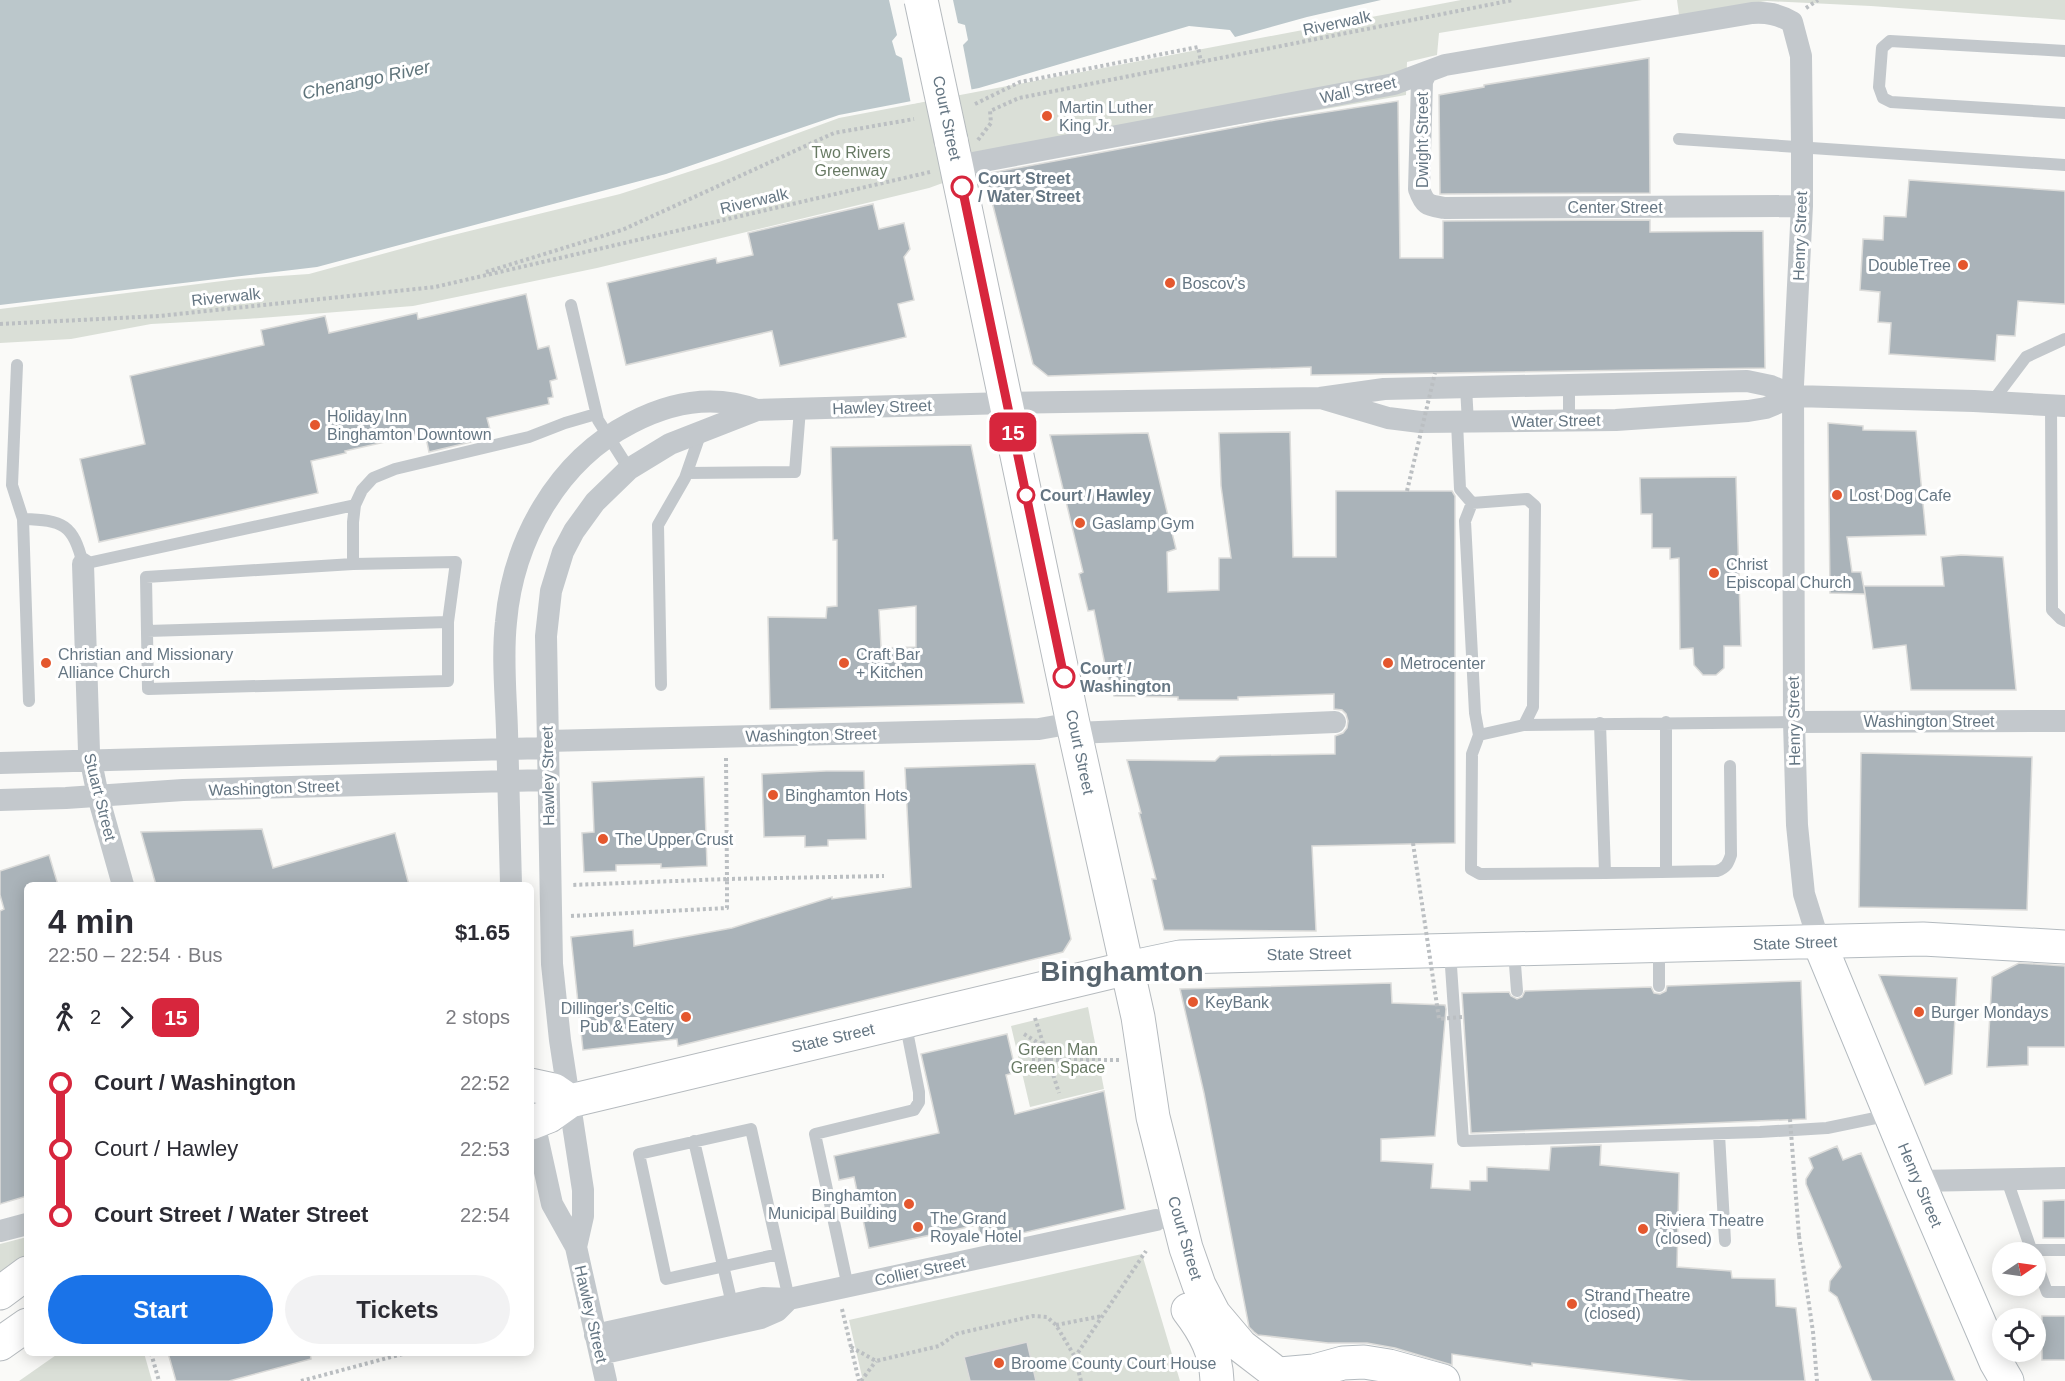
<!DOCTYPE html>
<html lang="en">
<head>
<meta charset="utf-8">
<style>
	:root { --surface:#fff; --page:#f2f2f3; --text:#2b2b33; --muted:#7c7c81; --accent:#1a73e8 }
	body { margin:0; font-family:Helvetica,sans-serif; background:var(--page); color:var(--text); height:100vh; display:flex; flex-direction:column; font-size:22px; white-space:nowrap }
	* { box-sizing:border-box; margin:0 }
	p { font-size:20px; color:var(--muted) }
	.icon { flex:none; width:33px; height:33px; fill:none; stroke:currentColor; stroke-width:2; stroke-linecap:round; stroke-linejoin:round }
	.map { position:relative; flex:1; overflow:hidden }
	.panel { position:absolute; left:24px; top:882px; width:510px; height:474px; display:flex; flex-direction:column; background:var(--surface); border-radius:9px; box-shadow:0 3px 15px #0003 }
	.panel>* { flex:none }
	.badge { padding:0 12px; border-radius:9px; font-size:21px; line-height:39px }
	.needle { width:39px; rotate:77deg }
	.controls { position:absolute; left:1992px; top:1242px; display:grid; gap:12px }
	.controls a { display:grid; place-items:center; width:54px; height:54px; border-radius:50%; background:var(--surface); box-shadow:0 3px 15px #0003; font-size:30px }
	.map>.badge { position:absolute; translate:-50% -50%; box-shadow:0 0 0 3px #fff }
	.legs { display:flex; align-items:center; gap:9px; height:66px; padding:0 24px; font-size:20px }
	.legs p { margin-inline-start:auto }
	.headline { display:flex; align-items:center; justify-content:space-between; height:102px; padding:0 24px }
	h1 { font-size:33px; font-weight:800; line-height:45px }
	.cta { display:flex; gap:12px; margin-top:auto; padding:12px 24px }
	.cta a { flex:1; height:69px; border-radius:36px; background:var(--accent); color:#fff; font-size:24px; font-weight:800; line-height:69px; text-align:center }
	.cta a+a { background:var(--page); color:var(--text) }
	ul { padding:0 24px; list-style:none }
	li { display:flex; align-items:center; gap:21px; height:66px; font-size:22px }
	li i { display:grid; place-items:center; width:9px; height:100%; margin:0 8px; background:currentColor }
	li i::after { content:''; width:15px; height:15px; margin:-8px; border:4px solid; border-radius:50%; background:var(--surface) }
	li p { margin-inline-start:auto }
	li:first-child i { background:linear-gradient(#0000 50%,currentColor 0) }
	li:last-child i { background:linear-gradient(currentColor 50%,#0000 0) }
	.map>svg:first-child { display:block }
</style>
</head>
<body>
<div class="map">
<svg width="2065" height="1381" viewBox="0 0 2065 1381">
	<rect width="100%" height="100%" fill="#fafaf8"/>
	<path fill="#dadfd7" d="M1461 0H1642L1439 33 1437 55 1407 62 1406 95 984 168 929 188 597 268 413 306 246 319 151 324 71 339 0 343V309L238 279 309 274 441 238 620 194 719 162 839 118Z
		M1677 0H2065V20L1871 6 1767 1 1679 15Z
		M1088 1007 1104 1089 1030 1107 1011 1026Z
		M27 1237V1258L0 1277V1244Z
		M1142 1254 1180 1381H863L849 1320Z
		M59 1353H144L152 1381H19Z"/>
	<path fill="#bbc7cb" d="M0 0H1381L1307 17 1235 37 1230 30 1189 26 979 88 839 115 666 174 317 267 0 305Z"/>
	<path fill="#fafaf8" d="M889 0H953L958 23 965 25 968 40 963 45 972 92 911 104 902 58 896 55 892 41 897 35Z"/>
	<path fill="#aab3b9" stroke="#dcdcda" stroke-width="1.5" fill-rule="evenodd" d="M1649 58 1650 193 1440 194 1439 95 1484 87V85Z
		M1398 101 1400 258H1443V221L1650 220V232L1763 231 1765 368 1311 375V367L1048 376 1033 364 985 174 1275 120Z
		M1909 180 2065 191V304L2018 301 2015 336 1997 335 1995 361 1889 354 1891 323 1878 322 1880 292 1860 290 1863 239 1883 240 1884 216 1906 217Z
		M873 204 879 229 904 223 910 249 904 257 914 300 898 304 906 337 780 366 772 331 626 365 607 283 716 258 717 263 753 255 748 233Z
		M526 294 538 349 549 346 557 379 550 381 553 397 548 398 549 404 487 418 492 437 429 452 425 433 345 451 346 453 311 461 318 493 99 542 80 459 145 444 130 376 264 345 261 330 325 316 329 333 417 313 418 319Z
		M1828 423 1863 426V430L1916 431 1926 535 1847 537 1852 572H1861L1865 594 1830 593Z
		M1290 432 1293 557H1336V491H1452L1455 496V843L1312 846 1316 931 1164 930 1152 879H1156L1139 813H1141L1127 760 1215 761 1220 756 1335 754V736L1343 733 1347 728 1348 721 1346 714 1342 710 1334 709V694L1238 697V700H1178V697L1114 696 1106 670 1094 610 1088 611 1079 574 1083 572 1050 435 1148 433 1176 549 1167 552 1168 592 1219 590V558H1231L1221 486 1219 433Z
		M971 445 1024 703 770 709 768 617 826 618 827 607 837 606V540H833L831 447ZM916 606V647L881 648 879 610Z
		M1736 477 1741 646H1724V668L1716 675H1703L1694 665 1693 648 1680 649 1679 558 1670 559V548H1652V514H1641L1640 478Z
		M1961 555 2003 557 2016 690H1911L1906 645 1873 649 1864 586H1944L1941 557Z
		M1861 753 2032 757 2027 910 1859 907Z
		M1035 764 1071 939 1063 952 678 1046 677 1039 583 1050 571 937 633 930 634 946 732 928 832 897V899L911 887 905 768Z
		M826 771H864L866 839 828 840V846L805 847V836L764 837 762 774Z
		M704 777 707 866 661 868V864L616 865V871L584 872 582 833 594 832 592 782Z
		M262 829 273 868 395 833 409 885H156L141 832Z
		M49 855 58 885H27V1196L0 1204V911L4 909 0 895V871Z
		M2019 963 2065 966V1047H2028V1065L1987 1067 1992 977Z
		M1879 975 1957 978 1952 1074 1925 1085Z
		M1801 981 1806 1119 1471 1133 1462 993 1509 992 1511 996 1517 999 1522 997 1525 991 1651 987 1654 993 1660 994 1666 991 1667 986Z
		M1391 983 1392 1003 1445 1005 1446 1009 1435 1136 1381 1139V1161L1433 1164 1431 1188 1470 1190V1181H1487V1167L1549 1170 1551 1147 1601 1145 1600 1165 1679 1173 1677 1267 1731 1271 1732 1278 1775 1279 1776 1306 1796 1308 1805 1381H1691L1532 1363V1366L1452 1354V1365L1395 1348 1367 1343H1328L1258 1335 1254 1332 1249 1327 1204 1093 1180 989Z
		M1007 1034 1016 1072 1006 1075 1015 1114 1104 1091 1125 1209 1014 1235 1012 1228 980 1235 978 1225 869 1248 854 1177 839 1180 834 1156 939 1133 921 1054Z
		M1837 1146 1843 1160 1861 1153 1955 1381H1872L1837 1297 1829 1291 1830 1281 1841 1267 1806 1184V1179L1813 1168 1809 1158Z
		M2065 1200V1238H2043V1201Z
		M2042 1316H2065V1360H2042Z
		M1027 1342 1036 1381H970L964 1357Z
		M168 1353H310L311 1359 229 1381H176Z"/>
	<g fill="none" stroke-linecap="round" stroke-linejoin="round">
		<defs>
			<path id="secondary" d="M1819 942 1918 1181 1996 1362 2007 1381
				M1128 968 1180 957 1923 939 2065 947
				M1280 1374 1314 1371 1343 1363 1364 1362 1389 1366 1443 1381"/>
			<path id="primary" d="M951 140 1075 733 1138 1017 1153 1117 1186 1248 1199 1285 1214 1314 1241 1346 1271 1369
				M531 1085 554 1090 570 1101
				M531 1123 549 1116 570 1101 1128 968
				M0 1293 27 1273
				M1188 1310C1205 1332 1216 1353 1217 1381
				M0 1344 27 1325"/>
		</defs>
		<use href="#secondary" stroke="#b3babf" stroke-width="35"/>
		<use href="#primary" stroke="#b5babe" stroke-width="35"/>
		<path stroke="#bbbfc2" stroke-width="4" stroke-dasharray="3 3" stroke-linecap="butt" d="M1806 8 1818 0
			M975 104 1020 82 1198 47 1201 62
			M978 140 991 123 990 111 1019 98 1513 0
			M486 272 622 230 834 133 914 119
			M0 324 159 316 435 287 930 172
			M726 758 727 879 884 876
			M571 916 727 908V879L572 885
			M1035 1018 1059 1093
			M1024 1034 1080 1069
			M1032 1060H1119
			M1799 1236 1813 1332 1817 1381
			M842 1309 859 1381
			M1056 1325 1102 1316
			M851 1347 876 1361 939 1346 956 1334 1033 1316 1047 1317 1056 1325 1075 1357
			M151 1353 159 1381
			M301 1381 406 1353
			M861 1381 876 1361
			M1081 1381 1075 1357 1146 1251"/>
		<path stroke="#c3c8cc" stroke-width="12" d="M2065 51 1890 41 1882 48 1879 87 1883 98 1891 102 2065 113
			M1679 139 2065 165
			M571 305 598 420 629 469
			M17 365 12 485 23 519 29 701
			M1466 387 1468 423
			M1992 402 2026 357 2065 339
			M2051 405 2052 610 2061 619 2065 621
			M1569 421V385
			M1457 422 1460 489 1472 503
			M687 473 795 472 800 409
			M23 519C63 520 73 524 83 564L355 505
			M456 562 448 622V681L148 689 146 577 353 564Z
			M353 564V522L355 505 362 490 373 478 395 469 529 437 565 423 596 414
			M147 631 448 622
			M661 685 658 525 685 478 701 432
			M1666 722V872
			M1600 723 1605 873 1480 874 1471 869 1472 754 1479 735 1524 725 1794 722
			M1479 735 1475 713 1465 521 1472 503 1527 499 1535 506 1533 707 1524 725
			M1605 873 1717 871C1726 868 1728 864 1731 855L1730 766
			M1514 951 1517 991
			M1450 952 1463 1141 1760 1132 1827 1128 1890 1115
			M1659 986V946
			M1719 1134 1725 1241
			M694 1141 732 1304
			M2007 1180 2032 1252
			M2031 1250H2065
			M779 1254 666 1279 639 1154 751 1129 789 1299
			M2036 1262 2047 1292H2065
			M848 1287 815 1134 914 1110 919 1102V1092L905 1021"/>
		<path stroke="#c3c8cc" stroke-width="22" d="M1426 73 1422 81 1419 189C1425 206 1428 205 1445 208L1802 206
			M957 166 1394 84 1445 65 1752 13C1767 12 1778 14 1792 22L1801 56 1802 146V206L1793 385 1794 722 1797 825 1804 894 1819 942
			M1324 399 1388 418 1420 422 1616 420 1748 411 1766 408 1794 396
			M83 564 89 752 98 796 123 885
			M1794 722 2065 721
			M1075 733 1335 722
			M547 741 1039 729 1073 723
			M0 763 547 748
			M0 800 66 798 183 790 548 780
			M511 885C510 834 508 782 507 731 506 695 502 658 506 622 513 541 557 461 631 423 671 402 714 394 757 410
			M531 1109 552 1204 576 1247 606 1381
			M1918 1181 2065 1178
			M0 1231 27 1224
			M576 1247 583 1216V1190L560 1040 552 964 546 636 551 591 563 552 574 531 595 502 629 469 670 444 757 410 1007 403 1320 398 1384 389 1747 381 1771 386 1794 396 1974 401 2065 406
			M595 1335 763 1298 789 1299 1156 1220
			M600 1354 761 1318 777 1311 789 1299"/>
		<use href="#secondary" stroke="#fff" stroke-width="33"/>
		<use href="#primary" stroke="#fff" stroke-width="33"/>
		<defs>
			<path id="primary-bridge" d="M921 0 951 140"/>
		</defs>
		<use href="#primary-bridge" stroke="#b5babe" stroke-width="35" stroke-linecap="butt"/>
		<path stroke="#bbbfc2" stroke-width="4" stroke-dasharray="3 3" stroke-linecap="butt" d="M1407 491 1435 373
			M1413 843 1439 1019 1463 1017
			M1790 1119 1799 1236"/>
		<use href="#primary-bridge" stroke="#fff" stroke-width="33"/>
	</g>
	<g fill="none" stroke-linecap="round" stroke-linejoin="round">
		<defs>
			<path id="line-1" d="M962 187 1064 677"/>
		</defs>
		<use href="#line-1" stroke="#fff" stroke-width="14"/>
		<use href="#line-1" stroke="#d7263d" stroke-width="9"/>
	</g>
	<g fill="#e4572e" stroke="#fff" stroke-width="2">
		<circle cx="1047" cy="116" r="6"/>
		<circle cx="1963" cy="265" r="6"/>
		<circle cx="1170" cy="283" r="6"/>
		<circle cx="315" cy="425" r="6"/>
		<circle cx="1837" cy="495" r="6"/>
		<circle cx="1080" cy="523" r="6"/>
		<circle cx="1714" cy="573" r="6"/>
		<circle cx="46" cy="663" r="6"/>
		<circle cx="844" cy="663" r="6"/>
		<circle cx="1388" cy="663" r="6"/>
		<circle cx="773" cy="795" r="6"/>
		<circle cx="603" cy="839" r="6"/>
		<circle cx="1193" cy="1002" r="6"/>
		<circle cx="1919" cy="1012" r="6"/>
		<circle cx="686" cy="1017" r="6"/>
		<circle cx="909" cy="1204" r="6"/>
		<circle cx="918" cy="1227" r="6"/>
		<circle cx="1643" cy="1229" r="6"/>
		<circle cx="1572" cy="1304" r="6"/>
		<circle cx="999" cy="1363" r="6"/>
	</g>
	<g fill="#fff" stroke="#d7263d" stroke-width="3">
		<circle cx="962" cy="187" r="10"/>
		<circle cx="1026" cy="495" r="8"/>
		<circle cx="1064" cy="677" r="10"/>
	</g>
	<g text-anchor="middle" dominant-baseline="central" stroke-width="6" stroke-linejoin="round" paint-order="stroke">
		<g font-size="16" fill="#657683" stroke="#fff">
			<text transform="translate(1337 23) rotate(-12)">Riverwalk</text>
			<text transform="translate(1358 90) rotate(-12)">Wall Street</text>
			<text transform="translate(947 118) rotate(78)">Court Street</text>
			<text transform="translate(1422 140) rotate(-90)">Dwight Street</text>
			<text transform="translate(754 201) rotate(-13)">Riverwalk</text>
			<text x="1615" y="207">Center Street</text>
			<text transform="translate(1800 236) rotate(-88)">Henry Street</text>
			<text transform="translate(226 297) rotate(-6)">Riverwalk</text>
			<text transform="translate(882 407) rotate(-2)">Hawley Street</text>
			<text transform="translate(1556 421) rotate(-1)">Water Street</text>
			<text transform="translate(1794 721) rotate(-91)">Henry Street</text>
			<text x="1929" y="721">Washington Street</text>
			<text transform="translate(811 735) rotate(-1)">Washington Street</text>
			<text transform="translate(1080 752) rotate(78)">Court Street</text>
			<text transform="translate(548 776) rotate(-91)">Hawley Street</text>
			<text transform="translate(274 788) rotate(-2)">Washington Street</text>
			<text transform="translate(100 797) rotate(76)">Stuart Street</text>
			<text transform="translate(1795 943) rotate(-2)">State Street</text>
			<text transform="translate(1309 954) rotate(-1)">State Street</text>
			<text transform="translate(833 1038) rotate(-13)">State Street</text>
			<text transform="translate(1920 1185) rotate(67)">Henry Street</text>
			<text transform="translate(1185 1238) rotate(74)">Court Street</text>
			<text transform="translate(920 1271) rotate(-12)">Collier Street</text>
			<text transform="translate(591 1314) rotate(77)">Hawley Street</text>
		</g>
		<g font-size="16" fill="#657683" stroke="#fff" text-anchor="start">
			<text x="1059" y="107">Martin Luther<tspan x="1059" dy="18">King Jr.</tspan></text>
			<text x="1951" y="265" text-anchor="end">DoubleTree</text>
			<text x="1182" y="283">Boscov's</text>
			<text x="327" y="416">Holiday Inn<tspan x="327" dy="18">Binghamton Downtown</tspan></text>
			<text x="1849" y="495">Lost Dog Cafe</text>
			<text x="1092" y="523">Gaslamp Gym</text>
			<text x="1726" y="564">Christ<tspan x="1726" dy="18">Episcopal Church</tspan></text>
			<text x="58" y="654">Christian and Missionary<tspan x="58" dy="18">Alliance Church</tspan></text>
			<text x="856" y="654">Craft Bar<tspan x="856" dy="18">+ Kitchen</tspan></text>
			<text x="1400" y="663">Metrocenter</text>
			<text x="785" y="795">Binghamton Hots</text>
			<text x="615" y="839">The Upper Crust</text>
			<text x="1205" y="1002">KeyBank</text>
			<text x="674" y="1008" text-anchor="end">Dillinger's Celtic<tspan x="674" dy="18">Pub &amp; Eatery</tspan></text>
			<text x="1931" y="1012">Burger Mondays</text>
			<text x="897" y="1195" text-anchor="end">Binghamton<tspan x="897" dy="18">Municipal Building</tspan></text>
			<text x="930" y="1218">The Grand<tspan x="930" dy="18">Royale Hotel</tspan></text>
			<text x="1655" y="1220">Riviera Theatre<tspan x="1655" dy="18">(closed)</tspan></text>
			<text x="1584" y="1295">Strand Theatre<tspan x="1584" dy="18">(closed)</tspan></text>
			<text x="1011" y="1363">Broome County Court House</text>
		</g>
		<g font-size="16" fill="#687a64" stroke="#fff">
			<text x="851" y="152">Two Rivers<tspan x="851" dy="18">Greenway</tspan></text>
			<text x="1058" y="1049">Green Man<tspan x="1058" dy="18">Green Space</tspan></text>
		</g>
		<g font-size="16" font-weight="bold" fill="#657683" stroke="#fff" text-anchor="start">
			<text x="978" y="178">Court Street<tspan x="978" dy="18">/ Water Street</tspan></text>
			<text x="1040" y="495">Court / Hawley</text>
			<text x="1080" y="668">Court /<tspan x="1080" dy="18">Washington</tspan></text>
		</g>
		<g font-size="18" font-style="italic" fill="#60757c" stroke="#fff">
			<text transform="translate(366 80) rotate(-12)">Chenango River</text>
		</g>
		<g font-size="28" font-weight="bold" fill="#57646e" stroke="#fff">
			<text x="1122" y="971">Binghamton</text>
		</g>
	</g>
</svg>
<div class="controls">
<a><svg class="needle" viewBox="-14 -14 28 28"><path d="M0-13l5 13h-10z" fill="#e53935"/><path d="M0 13l5-13h-10z" fill="#7c7c81"/></svg></a>
<a><svg class="icon" aria-label="locate" viewBox="0 0 24 24"><circle cx="12" cy="12" r="6"/><path d="M12 2v4M12 18v4M2 12h4M18 12h4"/></svg></a>
</div>
<b class="badge" style="left:1013px;top:432px;background:#d7263d;color:#fff">15</b>
<section class="panel">
<div class="headline"><div><h1>4 min</h1><p>22:50 – 22:54 · Bus</p></div><b>$1.65</b></div>
<div class="legs"><svg class="icon" aria-label="walk" viewBox="0 0 24 24"><circle cx="13" cy="4" r="2"/><path d="M13 8l-2 6 4 7M11 14l-3 7M7 12l3-4h3l4 4"/></svg>2<svg class="icon" aria-label="forward" viewBox="0 0 24 24"><path d="M9 5l7 7-7 7"/></svg><b class="badge" style="background:#d7263d;color:#fff">15</b><p>2 stops</p></div>
<ul>
<li><i style="color:#d7263d"></i><b>Court / Washington</b><p>22:52</p></li>
<li><i style="color:#d7263d"></i><span>Court / Hawley</span><p>22:53</p></li>
<li><i style="color:#d7263d"></i><b>Court Street / Water Street</b><p>22:54</p></li>
</ul>
<div class="cta"><a>Start</a><a>Tickets</a></div>
</section>
</div>
</body>
</html>
